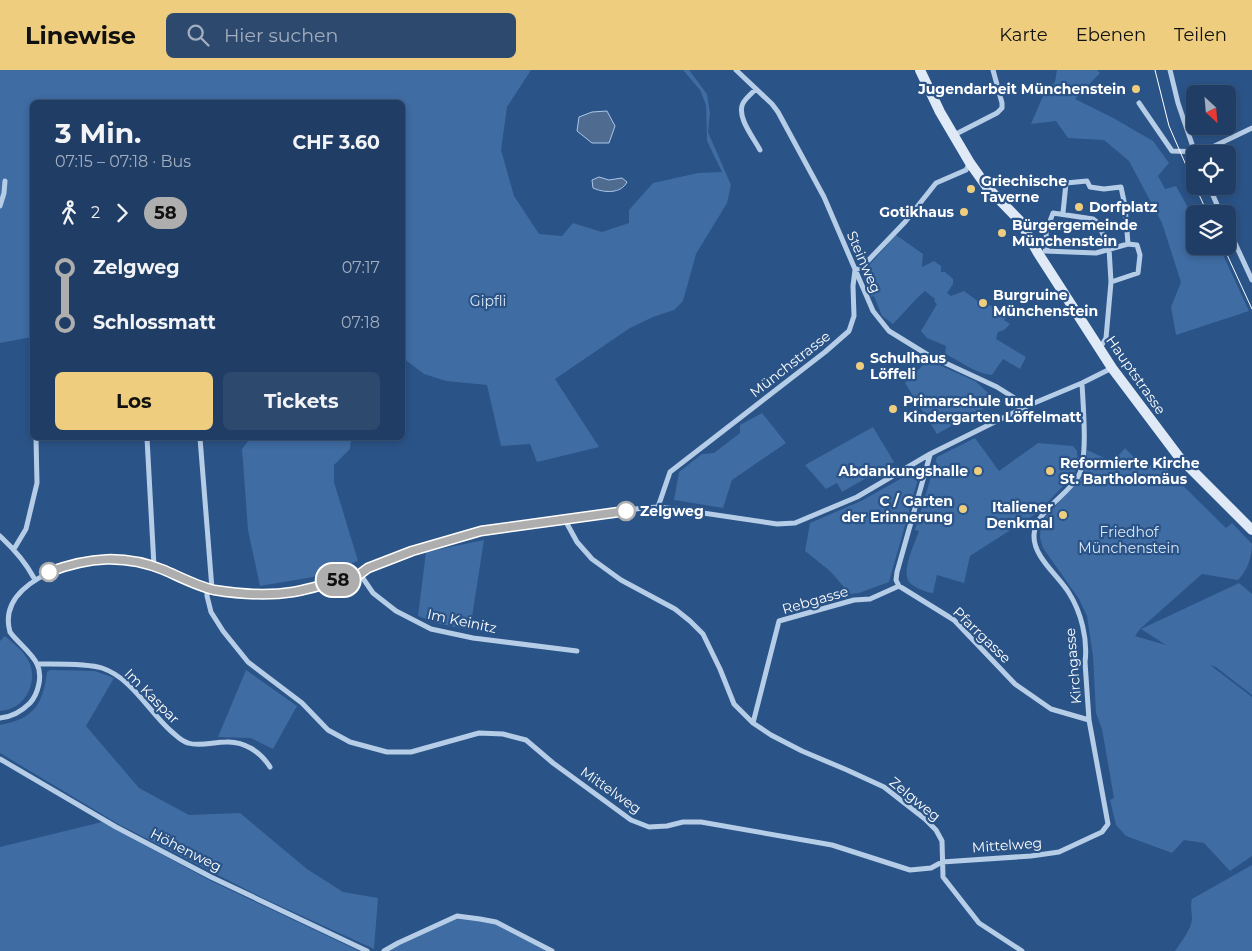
<!DOCTYPE html>
<html lang="de">
<head>
<meta charset="utf-8">
<style>
	:root { --surface:#203e65; --page:#2d496e; --text:#f1f3f6; --muted:#a2aebf; --line:#3d5779; --accent:#eece7e }
	body { margin:0; font-family:Montserrat,sans-serif; background:var(--page); color:var(--text); height:100vh; display:flex; flex-direction:column; font-size:19px; white-space:nowrap }
	* { box-sizing:border-box; margin:0 }
	p { font-size:16px; color:var(--muted) }
	.icon { flex:none; width:28px; height:28px; fill:none; stroke:currentColor; stroke-width:2; stroke-linecap:round; stroke-linejoin:round }
	.map { position:relative; flex:1; overflow:hidden }
	.sheet { position:absolute; left:30px; top:30px; width:375px; height:340px; display:flex; flex-direction:column; background:var(--surface); border-radius:8px; box-shadow:0 2px 8px #0003,0 0 0 1px var(--line) }
	.sheet>* { flex:none }
	.badge { padding:0 10px; border-radius:16px; font-size:18px; line-height:32px }
	.needle { width:32px; rotate:154deg }
	.controls { position:absolute; left:1186px; top:15px; display:grid; gap:10px }
	.controls a { display:grid; place-items:center; width:50px; height:50px; border-radius:8px; background:var(--surface); box-shadow:0 2px 8px #0003,0 0 0 1px var(--line); font-size:25px }
	.map>.badge { position:absolute; translate:-50% -50%; box-shadow:0 0 0 2px #fff }
	.legs { display:flex; align-items:center; gap:8px; height:55px; padding:0 25px; font-size:16px }
	.legs p { margin-inline-start:auto }
	.summary { display:flex; align-items:center; justify-content:space-between; height:85px; padding:0 25px }
	h1 { font-size:28px; font-weight:700; line-height:38px }
	.primary-button { display:flex; gap:10px; margin-top:auto; padding:10px 25px }
	.primary-button a { flex:1; height:58px; border-radius:8px; background:var(--accent); color:#111; font-size:20px; font-weight:700; line-height:58px; text-align:center }
	.primary-button a+a { background:var(--page); color:var(--text) }
	ul { padding:0 25px; list-style:none }
	li { display:flex; align-items:center; gap:18px; height:55px; font-size:19px }
	li i { display:grid; place-items:center; width:8px; height:100%; margin:0 6px; background:currentColor }
	li i::after { content:''; width:12px; height:12px; margin:-6px; border:4px solid; border-radius:50%; background:var(--surface) }
	li p { margin-inline-start:auto }
	li:first-child i { background:linear-gradient(#0000 50%,currentColor 0) }
	li:last-child i { background:linear-gradient(currentColor 50%,#0000 0) }
	header { display:flex; align-items:center; gap:30px; box-sizing:border-box; height:70px; padding:0 25px; background:var(--accent); color:#111 }
	header strong { font-size:24px }
	nav { display:flex; gap:28px; margin-inline-start:auto; font-size:18px }
	.search { width:350px; height:45px; background:var(--page); display:flex; align-items:center; gap:12px; box-sizing:border-box; padding:0 18px; border-radius:8px; color:var(--muted); font-size:19px }
	.map>svg:first-child { display:block }
</style>
</head>
<body>
<header>
<strong>Linewise</strong>
<div class="search"><svg class="icon" aria-label="search" viewBox="0 0 24 24"><circle cx="10" cy="10" r="6"/><path d="M15 15l6 6"/></svg>Hier suchen</div>
<nav><a>Karte</a><a>Ebenen</a><a>Teilen</a></nav>
</header>
<div class="map">
<svg width="1252" height="881" viewBox="0 0 1252 881">
	<rect width="100%" height="100%" fill="#2a5387"/>
	<path fill="#3f6ca3" d="M0 0H531L507 37 501 80 514 126 539 164 562 166 573 153 602 162 629 153V140L653 113 698 103 722 102 707 71 706 35 700 20 683 0H689L707 24 710 43 708 62 731 115 727 133 696 184 683 231 674 240 653 247 630 258 555 309 599 377 537 392 530 374 501 376 487 315 446 311 424 304 403 288 402 32H32V267L0 273Z
		M1057 0H1097L1100 3 1075 29 1115 49 1153 71 1169 93 1158 106 1165 119 1176 116 1195 150V176H1219L1249 241 1176 265 1171 237 1181 212 1162 153 1129 91 1104 70 1068 68 1056 51 1031 54 1043 26 1055 12Z
		M896 165 923 184 922 197 934 191 941 196V202H945L953 209V214L947 223 951 226 964 221 987 238 989 235 999 238 1002 236 1010 244 1004 250 1010 254 1004 260 998 262 996 269 1026 287 1020 299 1003 289 992 305C976 304 960 291 945 284L946 276 927 268 921 261 937 234 934 231 935 229 925 221 918 227 893 254 882 246 874 226 871 227 863 205V202Z
		M928 290 975 311 996 330 981 340 986 347 976 352 971 345 937 364 905 313Z
		M762 343 786 373 732 410 723 438 674 430 679 402 702 384 714 383 740 363V355Z
		M873 357 894 392 842 422 837 413 826 419 805 395Z
		M248 368H351L350 379 334 395V412L358 491 313 507 260 516 248 460 242 379 248 371Z
		M975 368 999 401 1038 373 1073 376 1077 381 1078 395 1074 405 1037 443 970 486 964 513 937 505 933 523H931C924 521 913 517 909 512 901 500 915 473 919 461L915 460 937 387Z
		M1125 378 1144 398 1159 392 1226 458 1232 453 1252 474C1252 488 1247 501 1238 510L1202 504 1140 559 1135 566 1166 575 1141 559 1239 513 1252 524V625L1216 597 1210 595 1252 627V786L1230 801 1204 773 1184 770 1172 783 1126 766 1116 755 1110 730 1114 728 1102 659 1096 643 1093 586 1087 546 1079 529 1043 478 1040 468 1041 452 1084 404 1087 380 1113 392Z
		M918 399 920 402 889 512 859 523 850 524 830 501 805 481 810 453 861 431Z
		M484 470 470 560 440 554 418 546 426 482Z
		M5 566C13 573 24 581 29 592 37 608 29 631 12 638 8 640 4 640 0 641V571Z
		M50 600 95 601 114 608 86 656 139 718 189 745 240 743 307 799 343 822 378 828 374 879 263 828 120 755 0 683V655C34 649 43 634 47 602Z
		M246 600 297 636 273 679 251 668 218 667Z
		M102 752 209 810 359 881H0V777Z
		M1252 795V881H1175C1181 872 1191 860 1192 849 1192 842 1190 836 1192 829Z
		M457 846 496 852 552 881H384Z"/>
	<path fill="#4f6c90" stroke="#abc7e8" d="M607 41 615 56 609 73H592L577 61 579 47 592 42Z
		M599 107 609 110 622 108 627 112C621 124 604 123 593 118L592 110Z"/>
	<g fill="none" stroke-linecap="round" stroke-linejoin="round">
		<path stroke="#b6cde8" stroke-width="5" d="M736 0 772 34 778 42 824 127 873 241 889 261 928 285 997 317 1027 336
			M1170 0 1178 33 1195 83
			M756 19C752 23 746 28 743 33 736 47 754 68 760 80
			M1139 33 1172 81 1202 82 1252 58
			M954 65 997 43 1002 38V33L993 0
			M1209 116 1221 144
			M0 136 4 123 5 111
			M1063 143 1066 113 1087 111 1090 117 1104 119 1121 117 1125 136 1128 174 1137 175 1140 185 1138 203 1111 212
			M1228 158 1252 210
			M1047 180 1046 162 1053 143 1093 149 1098 153 1109 178 1111 212 1106 268 1100 278
			M1045 181 1096 183 1128 174
			M855 200 861 198 905 152 936 113 966 100 970 93
			M147 368 154 496
			M200 368 212 519
			M930 385 897 502 896 510 899 516 954 550 1015 614 1051 639 1089 650
			M658 437 670 402 825 282 849 261 854 246 853 216 855 200
			M565 450 577 472 592 489 621 510 675 539 690 551 703 564 720 599 734 634 753 653 771 665 802 681 847 700 884 717 925 749 936 760 942 771 943 807 979 853 1022 881
			M0 466C14 479 25 491 34 508
			M14 479 26 459 37 413 36 368
			M360 504 373 523 396 541 431 559 473 568 577 581
			M207 517V526L211 542 223 561 248 592 302 633 328 660 350 672 387 682H411L479 663 503 664 526 670 553 693 631 750 649 757 667 756 683 752H701L832 775 910 800 931 798 942 792 1031 786 1059 782 1102 762 1108 754 1089 650 1085 592C1088 569 1081 542 1069 523 1058 505 1033 487 1034 465 1035 441 1069 425 1079 405 1088 387 1083 335 1082 313
			M37 594C53 594 87 593 102 598 132 608 149 642 172 662 177 666 181 671 188 673 200 677 213 672 226 672 244 671 261 682 270 697
			M0 648C12 647 22 641 30 633 38 624 43 606 37 594 32 583 17 572 10 562 0 527 36 507 61 498 100 484 137 490 175 505 188 510 201 517 214 520 239 524 268 526 294 522 316 518 338 510 360 504L368 498 413 481 481 461 643 438 658 437 676 439 777 454 795 453 857 427 930 384 1027 336 1082 313 1112 298
			M753 653 779 551 854 530 870 529 899 516
			M0 689 116 757 211 807 367 881
			M384 881 398 873 457 846 480 849 496 852 552 881"/>
		<path stroke="#e0eaf7" stroke-width="10" d="M920 0 940 42 970 93 987 117 1020 151 1038 183 1112 298 1179 387 1252 460"/>
		<path stroke="#fff" stroke-width="1" d="M1155 0 1169 56 1195 116
			M1195 116 1208 144
			M1223 176 1252 239"/>
	</g>
	<g fill="none" stroke-linecap="round" stroke-linejoin="round">
		<defs>
			<path id="line-1" d="M49 502C89 487 124 484 164 500 180 507 197 516 214 520 239 524 268 526 293 522 316 518 338 510 360 504L368 498 412 481 481 461 626 441"/>
		</defs>
		<use href="#line-1" stroke="#fff" stroke-width="11"/>
		<use href="#line-1" stroke="#aeaeae" stroke-width="8"/>
	</g>
	<g fill="#eece7e" stroke="#2a5387" stroke-width="2">
		<circle cx="1136" cy="19" r="5"/>
		<circle cx="971" cy="119" r="5"/>
		<circle cx="1079" cy="137" r="5"/>
		<circle cx="964" cy="142" r="5"/>
		<circle cx="1002" cy="163" r="5"/>
		<circle cx="983" cy="233" r="5"/>
		<circle cx="860" cy="296" r="5"/>
		<circle cx="893" cy="339" r="5"/>
		<circle cx="978" cy="401" r="5"/>
		<circle cx="1050" cy="401" r="5"/>
		<circle cx="963" cy="439" r="5"/>
		<circle cx="1063" cy="445" r="5"/>
	</g>
	<g fill="#fff" stroke="#aeaeae" stroke-width="2.5">
		<circle cx="626" cy="441" r="9"/>
		<circle cx="49" cy="502" r="9"/>
	</g>
	<g text-anchor="middle" dominant-baseline="central" stroke-width="4.5" stroke-linejoin="round" paint-order="stroke">
		<g font-size="14" font-weight="bold" fill="#fff" stroke="#2a5387" text-anchor="start">
			<text x="1126" y="19" text-anchor="end">Jugendarbeit Münchenstein</text>
			<text x="981" y="111">Griechische<tspan x="981" dy="16">Taverne</tspan></text>
			<text x="1089" y="137">Dorfplatz</text>
			<text x="954" y="142" text-anchor="end">Gotikhaus</text>
			<text x="1012" y="155">Bürgergemeinde<tspan x="1012" dy="16">Münchenstein</tspan></text>
			<text x="993" y="225">Burgruine<tspan x="993" dy="16">Münchenstein</tspan></text>
			<text x="870" y="288">Schulhaus<tspan x="870" dy="16">Löffeli</tspan></text>
			<text x="903" y="331">Primarschule und<tspan x="903" dy="16">Kindergarten Löffelmatt</tspan></text>
			<text x="1060" y="393">Reformierte Kirche<tspan x="1060" dy="16">St. Bartholomäus</tspan></text>
			<text x="968" y="401" text-anchor="end">Abdankungshalle</text>
			<text x="953" y="431" text-anchor="end">C / Garten<tspan x="953" dy="16">der Erinnerung</tspan></text>
			<text x="1053" y="437" text-anchor="end">Italiener<tspan x="1053" dy="16">Denkmal</tspan></text>
		</g>
		<g font-size="14" fill="#fff" stroke="#2a5387">
			<text transform="translate(864 192) rotate(67)">Steinweg</text>
			<text transform="translate(790 294) rotate(-38)">Münchstrasse</text>
			<text transform="translate(1136 305) rotate(55)">Hauptstrasse</text>
			<text transform="translate(815 530) rotate(-16)">Rebgasse</text>
			<text transform="translate(462 551) rotate(12)">Im Keinitz</text>
			<text transform="translate(982 565) rotate(44)">Pfarrgasse</text>
			<text transform="translate(1073 596) rotate(-95)">Kirchgasse</text>
			<text transform="translate(152 626) rotate(45)">Im Kaspar</text>
			<text transform="translate(611 720) rotate(35)">Mittelweg</text>
			<text transform="translate(915 729) rotate(39)">Zelgweg</text>
			<text transform="translate(1007 775) rotate(-4)">Mittelweg</text>
			<text transform="translate(186 780) rotate(27)">Höhenweg</text>
		</g>
		<g font-size="14" fill="#dae7f6" stroke="#2a5387">
			<text x="488" y="231">Gipfli</text>
			<text x="1129" y="462">Friedhof<tspan x="1129" dy="16">Münchenstein</tspan></text>
		</g>
		<g font-size="14" font-weight="bold" fill="#fff" stroke="#2a5387" text-anchor="start">
			<text x="640" y="441">Zelgweg</text>
		</g>
	</g>
</svg>
<div class="controls">
<a><svg class="needle" viewBox="-14 -14 28 28"><path d="M0-13l5 13h-10z" fill="#e53935"/><path d="M0 13l5-13h-10z" fill="#a2aebf"/></svg></a>
<a><svg class="icon" aria-label="locate" viewBox="0 0 24 24"><circle cx="12" cy="12" r="6"/><path d="M12 2v4M12 18v4M2 12h4M18 12h4"/></svg></a>
<a><svg class="icon" aria-label="layers" viewBox="0 0 24 24"><path d="M12 4l9 5-9 5-9-5zM3 14l9 5 9-5"/></svg></a>
</div>
<b class="badge" style="left:338px;top:510px;background:#aeaeae;color:#111">58</b>
<section class="sheet">
<div class="summary"><div><h1>3 Min.</h1><p>07:15 – 07:18 · Bus</p></div><b>CHF 3.60</b></div>
<div class="legs"><svg class="icon" aria-label="walk" viewBox="0 0 24 24"><circle cx="13" cy="4" r="2"/><path d="M13 8l-2 6 4 7M11 14l-3 7M7 12l3-4h3l4 4"/></svg>2<svg class="icon" aria-label="forward" viewBox="0 0 24 24"><path d="M9 5l7 7-7 7"/></svg><b class="badge" style="background:#aeaeae;color:#111">58</b></div>
<ul>
<li><i style="color:#aeaeae"></i><b>Zelgweg</b><p>07:17</p></li>
<li><i style="color:#aeaeae"></i><b>Schlossmatt</b><p>07:18</p></li>
</ul>
<div class="primary-button"><a>Los</a><a>Tickets</a></div>
</section>
</div>
</body>
</html>
